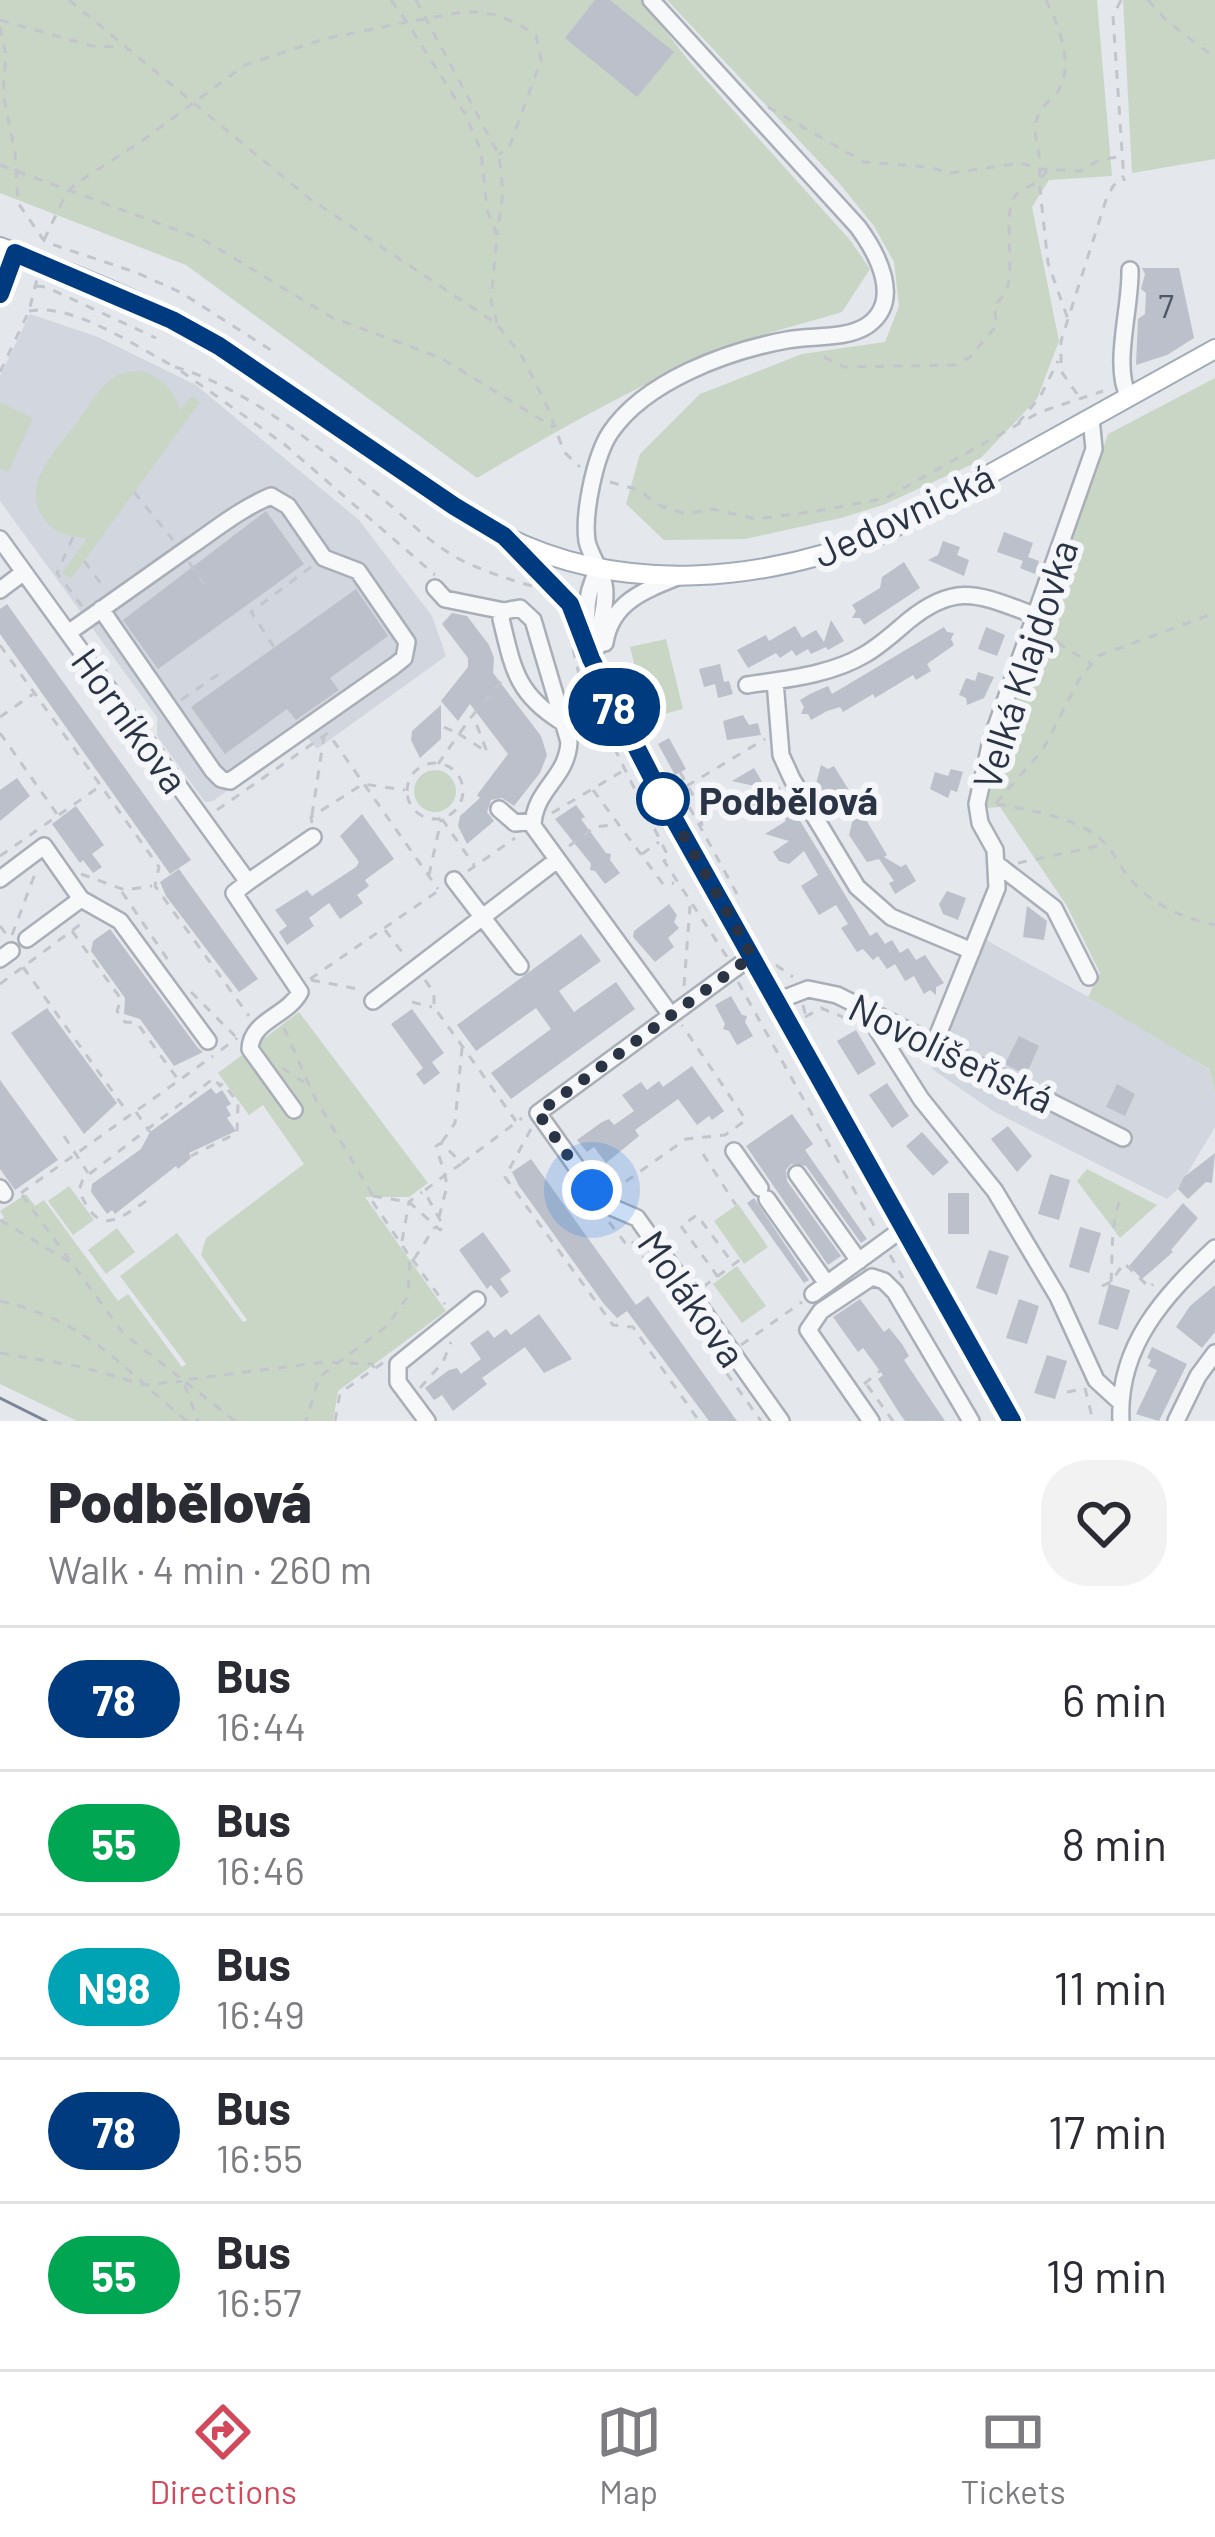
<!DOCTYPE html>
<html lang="en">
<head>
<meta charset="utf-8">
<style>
	:root { --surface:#fff; --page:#f2f2f3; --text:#2b2b33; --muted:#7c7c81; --line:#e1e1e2; --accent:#d1495b }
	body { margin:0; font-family:Barlow,sans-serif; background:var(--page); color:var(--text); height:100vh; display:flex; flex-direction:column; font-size:45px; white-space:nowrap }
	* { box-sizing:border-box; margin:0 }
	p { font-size:39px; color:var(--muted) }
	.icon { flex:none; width:66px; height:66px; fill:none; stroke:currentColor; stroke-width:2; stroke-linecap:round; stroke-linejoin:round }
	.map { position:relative; height:1421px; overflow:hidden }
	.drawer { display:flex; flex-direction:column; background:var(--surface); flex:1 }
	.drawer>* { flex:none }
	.badge { padding:0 24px; border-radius:39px; font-size:42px; line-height:78px }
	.you { position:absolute; width:60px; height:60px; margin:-30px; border:9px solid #fff; border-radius:50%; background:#1a73e8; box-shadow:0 0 0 18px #1a73e833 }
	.map>.badge { position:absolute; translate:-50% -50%; box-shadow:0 0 0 6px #fff }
	.round { display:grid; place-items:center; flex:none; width:126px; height:126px; border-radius:48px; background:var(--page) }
	.overview { display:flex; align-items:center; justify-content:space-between; height:204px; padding:0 48px }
	h1 { font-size:57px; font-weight:800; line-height:90px }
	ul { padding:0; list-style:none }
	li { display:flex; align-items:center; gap:36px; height:144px; padding:0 48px; border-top:3px solid var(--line) }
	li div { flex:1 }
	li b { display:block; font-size:45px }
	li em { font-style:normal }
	li .badge { min-width:132px; font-weight:700; text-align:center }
	.dock { display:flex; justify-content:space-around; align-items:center; height:168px; border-top:3px solid var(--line); background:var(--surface); font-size:33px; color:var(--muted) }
	.dock a { display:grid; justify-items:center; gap:6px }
	.dock .current { color:var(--accent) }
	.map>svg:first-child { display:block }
</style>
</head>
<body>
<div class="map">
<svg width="1215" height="1421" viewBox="0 0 1215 1421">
	<rect width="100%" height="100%" fill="#e4e7ec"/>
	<path fill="#d2d6de" d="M30 314 98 337 196 385 359 520 432 616 446 656 317 749 305 735 213 801 205 802 157 736V717L0 501V376Z
		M986 940 1159 1036 1209 1070 1215 1093V1127L1178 1189 1167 1199 993 1111 932 1069 945 1041 950 1040 948 1034Z"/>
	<path fill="#c9d6c5" d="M0 0H641L689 61 850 240 870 269 842 312C803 324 763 333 726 348 638 384 558 430 477 478L186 265 0 193Z
		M667 0H1097L1112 176 1049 180 1032 207 1059 341 1037 399 977 462 883 505 841 518 745 539 664 540 626 504 640 454 700 394 802 354 885 342 899 306 894 262 874 226 840 184Z
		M1123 0H1215V159L1132 173Z
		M142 371C164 380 172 388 180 410L192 396 200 402 71 579 62 573 87 538C70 536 57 535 45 520 18 486 57 449 78 421 90 405 103 380 123 373 129 371 136 372 142 371Z
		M1215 378V1093L1209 1069 1088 997 1100 973 1067 906 1000 807 986 808 1009 716 1108 434Z
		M0 402 33 418 8 472 0 468Z
		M666 639 683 709 648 718 630 647Z
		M414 791a21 21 0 1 1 42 0a21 21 0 1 1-42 0Z
		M299 1012 428 1183 409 1197H365L446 1311 338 1391 333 1421H77L0 1384V1221L4 1217 0 1211 26 1194 35 1206 44 1200 118 1301 128 1294 182 1367 186 1364 120 1276 177 1233 243 1322 247 1320 201 1255 206 1238 304 1164 263 1105 249 1115 218 1073Z
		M1087 1169 1157 1205 1120 1238 1077 1181Z
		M69 1186 94 1220 73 1235 48 1201Z
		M738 1204 768 1247 744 1264 714 1221Z
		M117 1228 135 1252 106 1274 88 1250Z
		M737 1266 766 1306 742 1323 713 1284Z"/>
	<path fill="#bbc0ca" d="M595 0H610L674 52 637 97 565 38Z
		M1142 268H1179L1194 338 1167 355 1136 365 1138 319 1145 314 1146 293 1141 289 1145 274Z
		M266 511 304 564 158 669 123 620Z
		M1004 532 1033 543 1028 557 1039 561 1035 574 1020 568 1023 561 997 552Z
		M943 541 960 547 957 555 969 560 964 576 928 560 938 555Z
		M904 562 920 588 864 625 860 618H852L856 611 852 605 880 588 882 577Z
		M356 589 388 636 330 678 339 690 296 720 287 709 225 754 191 707Z
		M7 604 191 860 170 874 0 634V609Z
		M452 613 467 616 489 645 494 658 493 673 541 736 547 755 540 773 514 806 502 798 491 800 487 812 494 821 467 844 458 826 460 816 480 798 477 795 508 754 470 704 458 721 441 701 468 667V658L442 624Z
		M831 620 844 641 828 650 826 647 811 654 808 649 796 656 792 650 780 658 776 653 748 668 737 650 766 635 769 641 795 626 802 638 816 630 824 642Z
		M944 627 947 632 954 633 951 639 954 645 927 664 931 671 916 680 913 675 875 698 873 694 843 712 840 707 827 711 811 720 808 714H801L804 707 800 700 810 694 828 686 832 694Z
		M986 627 1005 635 997 656 978 649Z
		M720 664 724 682 729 681 733 694 718 698 715 684 704 687 699 669Z
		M978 672 994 677 984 698 967 705 966 698 959 695 966 678 975 681Z
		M441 705V739L420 758 411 740 412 731Z
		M743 715 749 725 758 723 761 735 727 740 723 721Z
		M669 738 686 769 675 775 658 744Z
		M821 765 828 769 834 766 853 797 848 800V809L829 805 816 784Z
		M754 768 772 799 753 810 745 795 759 787 732 781Z
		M951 769 963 772 957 792 951 790 948 798 930 789 935 772 948 776Z
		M17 778 30 796 0 821V790Z
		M779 786 870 936 877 932 885 944 892 940 900 953 908 948 916 960 925 955 944 983 936 987V995L930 990 924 994 914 976 905 981 895 964 887 969 878 956 873 960 863 949 857 952 841 928 848 924 836 905 819 915 801 886 818 875 804 851 789 864 779 861 773 852 789 841 765 834 786 821 769 792Z
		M576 805 585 817 581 819 606 853 611 854 610 860 620 873 605 884 595 871 590 870 591 864 555 819Z
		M76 806 104 845 92 854 102 867 93 873 83 860 80 863 52 824Z
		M362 814 394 859 365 880 369 886 357 895 363 903 340 919 329 903 309 918 314 926 287 945 279 932 287 926 275 910 307 890 312 896 356 867 359 862 340 836Z
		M865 818 887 855 884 857 901 867 906 864 916 881 895 894 889 883 894 881 879 859 867 862 849 835 853 819Z
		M179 869 258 979 239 992 166 896 160 882Z
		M947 891 966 898 958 920 943 914 939 904Z
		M669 904 677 915 674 922 679 928 668 938 674 947 655 962 633 937 634 931Z
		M1027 906 1047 921 1044 940 1023 937Z
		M110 929 198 1048 203 1052 174 1066 140 1019 124 1014 125 998 91 951 93 941Z
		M581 934 601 961 559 991 574 1012 616 982 635 1009 511 1099 491 1073 551 1029 536 1008 476 1051 457 1025Z
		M731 996 742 1015 747 1016 745 1022 753 1036 737 1045 729 1031 723 1029 725 1024 715 1005Z
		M47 1008 117 1103 84 1134 11 1033Z
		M412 1009 444 1053 432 1062 440 1073 424 1085 416 1074 423 1068 391 1024Z
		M856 1030 876 1064 858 1075 837 1041Z
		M1019 1036 1039 1046 1026 1075 1005 1064Z
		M692 1066 724 1111 712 1120 709 1116 697 1125 678 1099 635 1130 639 1136 606 1163 594 1147 587 1152 577 1140 602 1122 609 1119 614 1125 634 1111 622 1095 641 1082 647 1090 659 1081 663 1087Z
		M0 1080 58 1160 15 1190 0 1169Z
		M887 1083 909 1116 892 1128 869 1095Z
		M1117 1084 1135 1094 1125 1116 1106 1107Z
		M211 1088 216 1094 222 1090 231 1104 226 1107 231 1115 227 1118 236 1131 189 1153 191 1158 178 1169 176 1166 115 1214 112 1210 107 1214 91 1192 92 1184 141 1149 150 1132Z
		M792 1114 813 1144 805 1150 867 1239 861 1243 806 1166 791 1164 786 1170 787 1181 841 1256 828 1265 746 1146Z
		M1008 1126 1032 1156 1017 1172 991 1139Z
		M922 1132 949 1162 933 1176 906 1146Z
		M1215 1153 1212 1183 1206 1182 1188 1199 1178 1189 1184 1177Z
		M531 1159 636 1305 648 1296 737 1421H709L627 1311 617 1318 604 1304 519 1186 512 1172Z
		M1050 1174 1070 1180 1059 1220 1038 1214Z
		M948 1193H969V1234H948Z
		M754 1198 809 1280 804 1283 747 1203Z
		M1183 1203 1198 1218 1171 1250 1173 1252 1142 1279 1129 1266Z
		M1080 1227 1101 1233 1089 1273 1069 1267Z
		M483 1232 511 1271 500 1279 509 1292 501 1298 491 1285 487 1289 459 1250Z
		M989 1250 1009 1256 997 1295 976 1288Z
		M1109 1284 1130 1290 1118 1330 1098 1324Z
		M1215 1285V1332L1202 1348 1176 1327 1190 1306Z
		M860 1299 884 1332 889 1328 902 1344 909 1356 904 1360 945 1421H905L898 1411 878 1379 883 1375 863 1348 858 1352 833 1317Z
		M1019 1299 1039 1306 1027 1344 1006 1338Z
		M539 1314 572 1359 544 1373 525 1347 482 1378 487 1384 453 1411 442 1395 434 1400 425 1388 449 1370 457 1368 461 1374 481 1359 470 1343 488 1330 494 1338 506 1329 511 1335Z
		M1152 1347 1187 1364 1159 1421 1136 1414 1157 1370 1148 1366 1151 1360 1147 1358Z
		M1047 1355 1067 1361 1055 1399 1034 1393Z"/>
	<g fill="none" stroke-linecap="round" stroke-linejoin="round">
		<defs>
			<path id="minor" d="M0 293 15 253
				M1129 397C1112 367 1131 308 1130 270
				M0 539 248 882 313 837
				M510 542 563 594 581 636
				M599 568C575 610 590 656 609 697L1013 1421
				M435 588 445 599 504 611
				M0 590 24 572
				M68 633C109 604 150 575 191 546 217 528 242 508 271 496L288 506 324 558 358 571 407 642 404 658 394 666 230 781 221 779 213 771 101 609
				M605 643C611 602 645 590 680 576
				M597 648C598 628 608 603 604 584 601 569 590 555 587 541 583 513 595 456 610 433 645 381 727 351 787 340 812 335 846 340 868 325 903 300 877 253 858 227L651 0
				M775 681 781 755 792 779 857 887 891 917 972 951
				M747 685C786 679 830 675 864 655 880 646 894 633 908 621 958 580 981 596 1037 616
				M562 722C516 694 513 668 501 619L504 611 520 608 533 620 569 742C567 779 534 789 533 826L670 1014
				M499 809 515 823 533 821
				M998 865 1054 908 1089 977
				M0 879 44 846 81 899 27 939
				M454 880 520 966
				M248 882 234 893 300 992C288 1016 251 1020 250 1049L294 1110
				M81 899 120 921 208 1041
				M752 956 538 1113 602 1203 637 1218 781 1421
				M0 959 11 951
				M373 1001 557 860
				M777 1001 808 989 837 995 1123 1138
				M871 1010 878 1031 921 1099 995 1191 1058 1297 1096 1380 1120 1402
				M935 1042 997 888 995 850 980 823 977 804 991 741 1094 449 1091 418
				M734 1151 760 1188
				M797 1174 859 1261
				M0 1188 4 1194
				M767 1199 827 1284
				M813 1294 905 1227
				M427 1421 398 1382V1364L477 1300
				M871 1421 808 1330 821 1311 872 1277 884 1281 895 1292 971 1421
				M1121 1421C1117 1346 1164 1296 1215 1248
				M1176 1421 1198 1376 1215 1353"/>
			<path id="major" d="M0 247C75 274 156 306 224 349 280 385 335 423 390 461 428 487 464 515 504 536 624 596 765 582 884 533L1215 349"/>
		</defs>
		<use href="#minor" stroke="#a9aeb7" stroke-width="20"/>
		<use href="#major" stroke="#a3abb8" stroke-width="22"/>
		<path stroke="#c2c5cb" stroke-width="3" stroke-dasharray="9 9" stroke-linecap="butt" d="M69 0 310 199 497 324 523 358 547 406 564 452 580 467
			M391 0 407 22C465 13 482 0 536 35L541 60 510 145 499 155
			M416 0 499 155 503 193 497 235
			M1046 0C1058 24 1075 65 1058 91 1053 98 1043 105 1039 113 1030 132 1041 150 1040 169L1081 171 1099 160 1123 156
			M1121 0 1113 16 1124 181
			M1148 0 1166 20 1215 58
			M0 20 92 46 120 47
			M0 27 6 55 3 93 15 153 18 203 45 242 135 272 180 292 277 354
			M768 107 864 162 929 167 950 173 1021 163 1040 169 1039 180C1033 185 1020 190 1015 196 1002 212 1016 272 1006 291 1003 297 998 301 994 306L997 325 970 357 956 365 844 367 816 353
			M0 165 204 240 331 317 441 358 553 427
			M1047 171 1039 180 1048 263 1069 322
			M44 240 67 192 77 183 139 143 245 65 324 39 407 22 465 114 481 151 487 210 497 235 491 302 497 323
			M36 286 46 287 156 338
			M29 311C72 302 135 346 173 366
			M175 367C245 387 319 447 376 493 404 516 431 545 463 561 486 572 508 579 532 586
			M181 371 284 444 435 575
			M0 372 29 311 37 279
			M1077 394 1061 371V341L1106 200 1113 186 1124 176
			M1018 423 1040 397 1058 361
			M610 482 636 489 661 506 686 514 713 509 756 519 818 511 886 498 1040 412 1103 391
			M134 492 173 540
			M73 537 57 573 82 606
			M84 561 105 589
			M189 562 208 590
			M1042 633 1090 663
			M0 645 159 867 155 886 249 1016
			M274 647 251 612 311 567
			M573 649 580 679 669 858 664 861 727 957
			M181 700 223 671
			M0 717 33 694
			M444 727 459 734 472 716
			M0 733 57 814
			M407 791a28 28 0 1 1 56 0a28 28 0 1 1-56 0Z
			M438 764 459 734 487 752 473 715 503 679
			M680 772 699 806 702 826
			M593 790 663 884 674 883
			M996 803 1042 751 1079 680 1098 656 1215 613
			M997 804C1029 810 1070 816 1097 836 1113 848 1119 867 1132 881 1154 906 1184 918 1215 925
			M217 810 328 733 438 889
			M552 813 621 772
			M312 815 324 736
			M442 819 474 865
			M312 823 311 817 363 784 405 790
			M569 846 595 827 619 824
			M642 854 659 842
			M0 856 99 787
			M1018 863 1107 844
			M468 871 515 838
			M81 874 125 890 152 886
			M429 875 441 820
			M122 892 168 960
			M737 894 680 790 765 739
			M0 926 10 939
			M385 930 405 956
			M72 931 121 999 117 1011 125 1022 137 1023 177 1078
			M12 935 36 871
			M776 965 793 977
			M23 967 128 1113
			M310 979 441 889
			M311 980 358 989
			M425 980 434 993V1007L516 1121
			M738 982 877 1231
			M0 984 85 921
			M684 986 690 906
			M191 992 235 1036
			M412 1002 432 1007
			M803 1005 806 1017
			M805 1017 821 1008 855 1022
			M284 1028 315 1098 373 1196 370 1198 410 1257 408 1296 387 1326 319 1377 306 1421
			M221 1050 237 1038
			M282 1068 304 1082
			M136 1112 150 1132
			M531 1129 505 1177 613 1325 633 1327 699 1421
			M64 1136 88 1173
			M442 1142 455 1123 462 1048
			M703 1154 736 1205
			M611 1192 686 1139 725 1135 746 1120 682 1025
			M21 1193 213 1056
			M22 1195 123 1333 183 1380 198 1421
			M373 1196 409 1202 440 1230 444 1227 424 1191 445 1175 436 1146 441 1143 462 1163 522 1118
			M146 1201C114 1223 97 1235 79 1190L83 1179 214 1078 220 1086 223 1083 238 1103 237 1133 191 1156
			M439 1217 447 1186 445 1175 461 1164
			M0 1220 70 1262
			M609 1222 626 1244 631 1240 761 1421
			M402 1241 409 1202 422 1192
			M890 1255 903 1278
			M412 1259 445 1304
			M414 1259 435 1227
			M718 1277 681 1226 697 1215 734 1265
			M1111 1282C1113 1251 1110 1222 1122 1195
			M1102 1286 1111 1282 1124 1263 1150 1288 1153 1284
			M703 1287 741 1259
			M0 1301C91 1322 120 1367 187 1421
			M741 1345 802 1302
			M0 1353 82 1367 145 1385 182 1381
			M864 1384 880 1371
			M867 1385 893 1421
			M420 1388 443 1362 451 1342
			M1085 1388 1093 1421
			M1067 1392 1083 1389
			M235 1421 183 1380 325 1362 372 1364 375 1369
			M335 1421 340 1393 384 1362"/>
		<use href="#minor" stroke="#f7f8fa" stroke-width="15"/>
		<use href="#major" stroke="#fff" stroke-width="18"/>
		<path stroke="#7d8696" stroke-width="3" d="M0 1398 46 1421"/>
	</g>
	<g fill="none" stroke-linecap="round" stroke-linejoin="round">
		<defs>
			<path id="line" d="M0 294 15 253 172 320 219 346 454 506 504 536 570 604 591 659 664 801 1012 1421"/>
		</defs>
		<use href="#line" stroke="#fff" stroke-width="27"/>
		<use href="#line" stroke="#003b80" stroke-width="18"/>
		<path stroke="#2b3445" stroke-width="12" stroke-dasharray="0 21.6" d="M592 1190 538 1113 752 956 663 799"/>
	</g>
	<circle fill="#fff" stroke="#003b80" stroke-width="6" cx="663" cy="799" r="24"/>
	<g text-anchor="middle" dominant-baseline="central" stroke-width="12" stroke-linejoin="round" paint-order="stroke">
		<g font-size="33" fill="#4f5766">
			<text x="1166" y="305">7</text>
		</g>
		<g font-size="39" fill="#2b3445" stroke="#f4f6f9">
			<text transform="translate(903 514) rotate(-25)">Jedovnická</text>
			<text transform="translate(1024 664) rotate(-72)">Velká Klajdovka</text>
			<text transform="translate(131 720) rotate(54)">Horníkova</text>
			<text transform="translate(952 1052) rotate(26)">Novolíšeňská</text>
			<text transform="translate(693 1298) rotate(55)">Molákova</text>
		</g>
		<g font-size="39" font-weight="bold" fill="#2b3445" stroke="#f4f6f9" text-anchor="start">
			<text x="699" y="799">Podbělová</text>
		</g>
	</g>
</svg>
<div class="you" style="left:592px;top:1190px"></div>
<b class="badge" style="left:614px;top:707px;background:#003b80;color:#fff">78</b>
</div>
<section class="drawer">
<div class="overview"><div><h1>Podbělová</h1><p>Walk · 4 min · 260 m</p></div><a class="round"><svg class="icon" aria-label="heart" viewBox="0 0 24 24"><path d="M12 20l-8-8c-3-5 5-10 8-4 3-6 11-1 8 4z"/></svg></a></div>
<ul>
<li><span class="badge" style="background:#003b80;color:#fff">78</span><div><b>Bus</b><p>16:44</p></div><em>6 min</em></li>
<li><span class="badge" style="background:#00a651;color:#fff">55</span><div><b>Bus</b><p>16:46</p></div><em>8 min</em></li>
<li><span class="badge" style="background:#00a3b4;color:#fff">N98</span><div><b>Bus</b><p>16:49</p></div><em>11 min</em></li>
<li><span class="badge" style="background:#003b80;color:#fff">78</span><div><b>Bus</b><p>16:55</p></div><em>17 min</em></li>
<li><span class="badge" style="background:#00a651;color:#fff">55</span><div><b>Bus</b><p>16:57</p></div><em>19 min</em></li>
</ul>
</section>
<nav class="dock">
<a class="current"><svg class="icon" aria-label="directions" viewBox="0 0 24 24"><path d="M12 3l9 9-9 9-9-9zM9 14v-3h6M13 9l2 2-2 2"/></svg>Directions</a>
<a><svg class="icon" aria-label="map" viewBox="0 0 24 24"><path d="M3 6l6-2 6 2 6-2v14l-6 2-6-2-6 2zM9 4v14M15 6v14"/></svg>Map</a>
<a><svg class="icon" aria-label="tickets" viewBox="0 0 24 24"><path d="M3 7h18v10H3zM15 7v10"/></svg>Tickets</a>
</nav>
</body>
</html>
